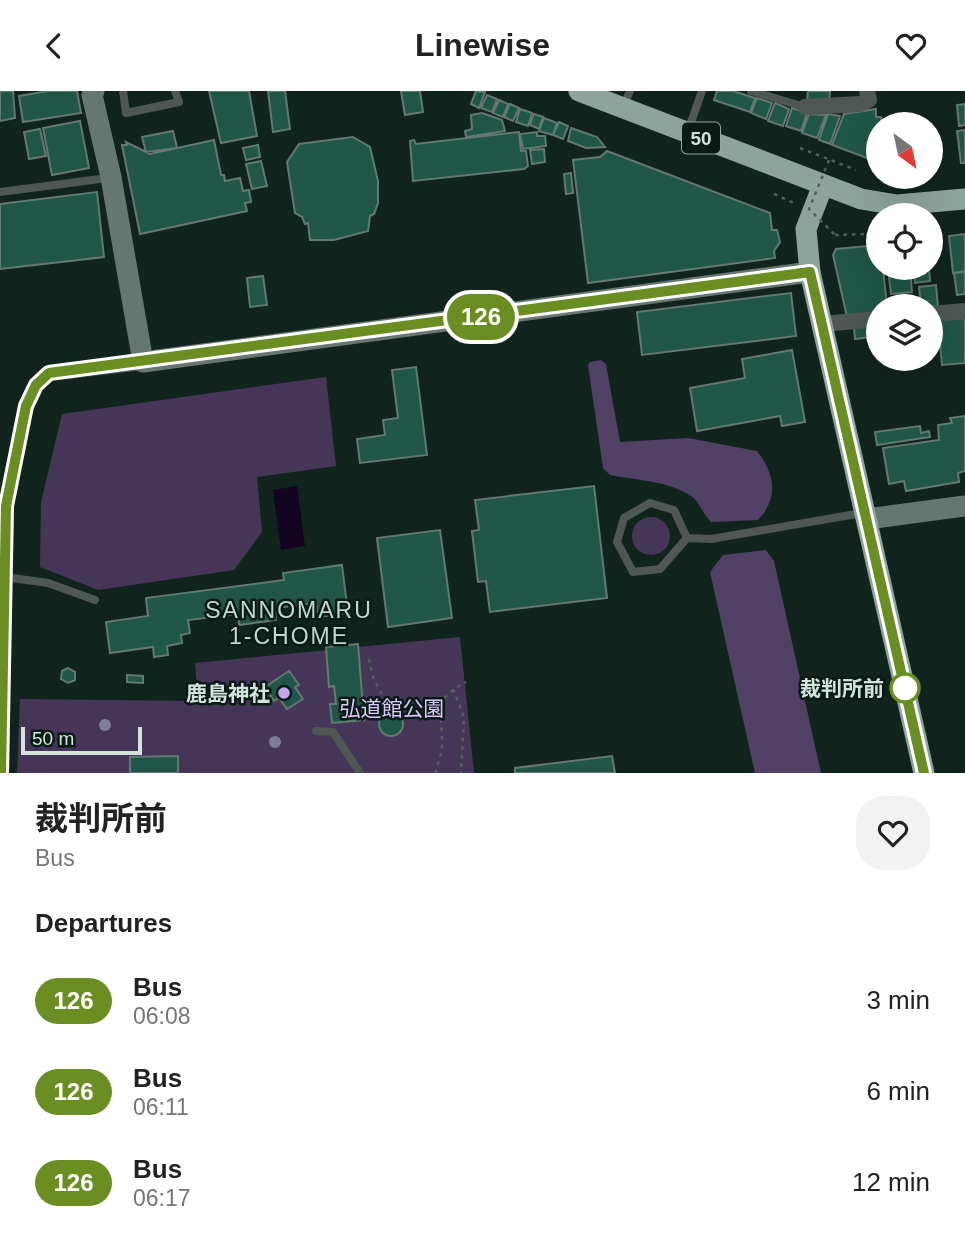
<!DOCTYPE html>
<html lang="en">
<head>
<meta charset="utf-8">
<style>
	:root { --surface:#fff; --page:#f2f2f2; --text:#222; --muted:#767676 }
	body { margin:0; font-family:Helvetica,"Noto Sans JP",sans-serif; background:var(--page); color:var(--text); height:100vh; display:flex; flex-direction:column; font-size:26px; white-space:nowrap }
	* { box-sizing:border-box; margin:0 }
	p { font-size:23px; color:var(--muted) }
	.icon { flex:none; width:38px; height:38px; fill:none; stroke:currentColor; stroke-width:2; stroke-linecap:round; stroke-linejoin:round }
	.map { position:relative; height:682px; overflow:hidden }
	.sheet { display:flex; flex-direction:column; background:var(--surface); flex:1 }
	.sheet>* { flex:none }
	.badge { padding:0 14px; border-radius:23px; font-size:24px; line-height:46px }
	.needle { width:46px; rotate:147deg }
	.fabs { position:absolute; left:866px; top:21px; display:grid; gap:14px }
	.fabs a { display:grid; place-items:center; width:77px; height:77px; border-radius:50%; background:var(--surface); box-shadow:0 7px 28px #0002; font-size:35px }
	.scale { position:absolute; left:21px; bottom:18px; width:121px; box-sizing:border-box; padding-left:7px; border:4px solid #d6e2de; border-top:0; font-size:19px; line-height:24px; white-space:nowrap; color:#d6e2de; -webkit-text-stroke:5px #071a14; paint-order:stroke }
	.map>.badge { position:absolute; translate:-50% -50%; box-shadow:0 0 0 4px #fff }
	h2 { padding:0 35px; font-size:26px; line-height:63px }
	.round { display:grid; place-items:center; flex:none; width:74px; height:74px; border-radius:28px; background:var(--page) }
	.summary { display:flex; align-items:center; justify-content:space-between; height:119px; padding:0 35px }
	h1 { font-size:33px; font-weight:700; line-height:52px }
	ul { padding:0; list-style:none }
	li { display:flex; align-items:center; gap:21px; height:91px; padding:0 35px }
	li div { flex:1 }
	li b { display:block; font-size:26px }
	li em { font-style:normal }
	li .badge { min-width:77px; font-weight:700; text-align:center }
	header { display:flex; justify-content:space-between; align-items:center; height:91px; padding:0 35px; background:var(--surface); font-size:32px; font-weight:700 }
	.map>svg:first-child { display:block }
</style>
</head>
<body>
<header><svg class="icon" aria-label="back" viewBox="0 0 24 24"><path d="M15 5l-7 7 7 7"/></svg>Linewise<svg class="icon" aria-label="heart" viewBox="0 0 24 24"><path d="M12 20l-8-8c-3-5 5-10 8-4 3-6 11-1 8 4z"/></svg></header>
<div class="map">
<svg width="965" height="682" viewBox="0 0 965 682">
	<rect width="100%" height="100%" fill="#10241d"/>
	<path fill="#453658" d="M326 286 336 375 257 386 262 441 234 479 98 499 40 476 41 411 62 323Z
		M632 445a19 19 0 1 1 38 0a19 19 0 1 1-38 0Z
		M460 546 474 682H17L20 608 198 610 195 572Z"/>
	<path fill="#504064" d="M601 269 606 273 620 351 688 347 757 360C775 383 779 407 758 429L711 431C703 423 699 410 691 405 669 390 635 389 610 384L603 377 588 274 590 271Z
		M766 459 774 470 821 682H755L710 481 723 464Z"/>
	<path fill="#120320" d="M297 395 305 455 281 459 273 399Z"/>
	<path fill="#1f5647" stroke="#627871" stroke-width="2" d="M0 0H13L15 27 0 30Z
		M48 0H77L81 22 23 31 19 5Z
		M209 0H249L257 45 221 52Z
		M268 0H285L290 38 273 41Z
		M401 0H420L423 21 405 24Z
		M476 0 485 1 479 17 471 13Z
		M717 0H733L755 7 750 21 714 9Z
		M808 0H830L829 11 807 10Z
		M487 4 497 8 492 21 481 17Z
		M757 7 772 12 766 28 751 22Z
		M499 9 508 13 503 26 493 22Z
		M775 12 789 18 783 35 768 30Z
		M510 13 519 17 513 30 504 26Z
		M965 13V34L959 35 957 14Z
		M792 17 807 22 801 40 786 35Z
		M520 18 532 22 528 35 516 31Z
		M876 18V26H881L882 33H878V71L832 54 844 23Z
		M482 22 502 29 505 40 466 46 465 40 472 38 471 24Z
		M534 23 543 26 539 38 530 34Z
		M809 23 826 24 817 47 802 42Z
		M828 23 840 25 830 53 819 49Z
		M914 26 915 33H894L893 28Z
		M544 27 557 32 553 44 539 40Z
		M80 30 89 77 52 84 43 37Z
		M559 31 568 35 563 48 553 44Z
		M571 37 597 46 605 56 586 57 568 50Z
		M40 38 46 65 29 68 24 41Z
		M965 39V72H961L957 40Z
		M173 40 177 57 146 61 142 46Z
		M519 41 521 60H526L528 75 524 78 413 90 410 50 414 49 416 53Z
		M537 41V45H545L546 55 523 58 520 43Z
		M353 46 370 56 378 90V112L374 123 370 125 368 140 334 149H310L308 132 305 133 302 126 295 122 287 71 299 53Z
		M214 49 221 84H224L225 90 240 87 243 100 249 99 251 111 245 112 247 120 140 143 122 54H127L126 51 150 63Z
		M258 54 260 66 246 69 243 57Z
		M544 58 545 71 532 73 530 59Z
		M607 60 770 122 772 139H777L780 151 774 160 775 167 588 192 573 69 600 66Z
		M261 70 267 95 252 98 246 73Z
		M571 82 573 102 566 103 564 83Z
		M97 101 104 166 0 178V113Z
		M965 143V180L953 182 949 145Z
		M878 154V177H883L887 215H878V223L847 226 833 164 836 158Z
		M888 177H910L912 201 891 203Z
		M913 177H929L930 190 915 192Z
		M965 181V203L957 204 954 182Z
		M263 185 267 214 250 216 247 187Z
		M936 194 938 216 921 215 919 196Z
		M791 202 796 245 642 264 637 221Z
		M911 208 912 215H893L892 211Z
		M965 227V272L942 274 938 229Z
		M878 234V245L855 248 854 236Z
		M792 259 805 331 782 335 780 325 697 340 690 297 745 287 742 268Z
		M416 276 427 364 360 372 357 348 385 344 383 329 398 327 392 279Z
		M965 325V380L958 382 959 391 906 400 904 390 889 393 883 357 939 349 938 334 952 332 950 327Z
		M920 335 921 342 929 340 930 346 877 354 875 341Z
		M594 395 607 507 490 521 486 490 478 491 472 440 479 439 475 409Z
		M440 439 452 527 388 536 377 447Z
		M342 474 348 522 318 526 316 512 275 517 276 529 239 534 238 523 188 529 190 542 181 544 182 552 167 555 168 564 154 566 153 556 110 562 106 531 148 525 146 507 284 489 283 482Z
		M358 553 364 629 332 632 330 613H336L334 595 329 596 326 556Z
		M68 577 75 581V589L68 592 61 588 62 580Z
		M289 580 299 594 295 596 303 608 287 618 279 607 274 610 265 596Z
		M127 584 143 585V592L127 591Z
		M379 633a12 12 0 1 1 24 0a12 12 0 1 1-24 0Z
		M178 665V682H130V666Z
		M612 665 615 682H515V677Z"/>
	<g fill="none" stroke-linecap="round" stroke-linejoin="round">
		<path stroke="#50615b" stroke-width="2.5" stroke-dasharray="3.5 5" stroke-linecap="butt" d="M800 57 856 79
			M774 103 796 113
			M835 144 866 143
			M369 568 373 586 386 612
			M453 598 464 626 461 682
			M401 617H441
			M436 682C437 672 442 664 442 654 443 619 429 611 466 591"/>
		<path stroke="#4e5753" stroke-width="8" d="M123 0 126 22 179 11 175 0
			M751 0 805 16
			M623 16 630 0
			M688 40 702 0
			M0 101 108 87
			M687 447 660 478 633 481 617 451 624 427 650 412 674 419 687 447 711 448 862 422
			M5 486 48 492 95 509
			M316 640 333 641 360 682"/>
		<path stroke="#4e5753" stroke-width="16" d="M805 16 860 13 869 9 867 0
			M931 223 965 220
			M822 233 878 228
			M1 682 6 415 26 315 36 294 49 282 143 271"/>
		<path stroke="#677671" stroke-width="21" d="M94 0 92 4 111 86 143 271 810 181
			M867 428 965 415"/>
		<path stroke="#8da49c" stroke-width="21" d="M579 0 861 108 897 114 965 108
			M823 94 806 138 810 181 924 682"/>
		<path stroke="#50615b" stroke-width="2.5" stroke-dasharray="3.5 5" stroke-linecap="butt" d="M829 69 809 118 835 144"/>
	</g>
	<g fill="#807d97">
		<circle cx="105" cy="634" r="6"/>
		<circle cx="275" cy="651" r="6"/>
	</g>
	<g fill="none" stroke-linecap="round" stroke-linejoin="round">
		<defs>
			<path id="line" d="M1 682 6 415 26 315 36 294 49 282 810 181 924 682"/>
		</defs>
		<use href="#line" stroke="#fff" stroke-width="16"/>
		<use href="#line" stroke="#6b8e23" stroke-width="10"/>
	</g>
	<circle fill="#fff" stroke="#6b8e23" stroke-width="3.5" cx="905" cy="597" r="14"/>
	<circle fill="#c7a6ef" stroke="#071a14" stroke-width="2.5" cx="284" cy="602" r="7"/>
	<g text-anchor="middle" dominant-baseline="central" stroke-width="5" stroke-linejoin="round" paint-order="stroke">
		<rect fill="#071a14" stroke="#98a6a1" stroke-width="2" x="682" y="31.5" width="38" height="31" rx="5"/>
		<g font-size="19" font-weight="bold" fill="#d6e2de">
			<text x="701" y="47">50</text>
		</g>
		<g font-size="21" font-weight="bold" fill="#d6e2de" stroke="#071a14" text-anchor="end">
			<text x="884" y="597">裁判所前</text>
		</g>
		<g font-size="21" font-weight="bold" fill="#d6e2de" stroke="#071a14" text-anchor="end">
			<text x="270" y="602">鹿島神社</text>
		</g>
		<g font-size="21" fill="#dcc6fa" stroke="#071a14">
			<text x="392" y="617">弘道館公園</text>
		</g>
		<g font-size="23" letter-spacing="2" fill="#c0d8cf" stroke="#071a14">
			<text x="289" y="519">SANNOMARU<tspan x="289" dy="26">1-CHOME</tspan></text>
		</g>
	</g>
</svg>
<div class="fabs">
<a><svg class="needle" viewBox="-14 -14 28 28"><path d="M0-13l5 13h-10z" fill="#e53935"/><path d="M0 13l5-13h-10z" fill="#767676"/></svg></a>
<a><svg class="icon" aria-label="locate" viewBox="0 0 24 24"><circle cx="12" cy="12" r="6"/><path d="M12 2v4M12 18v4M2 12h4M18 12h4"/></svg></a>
<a><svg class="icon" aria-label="layers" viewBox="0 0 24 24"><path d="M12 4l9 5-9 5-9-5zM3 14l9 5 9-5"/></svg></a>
</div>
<div class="scale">50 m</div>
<b class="badge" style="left:481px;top:226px;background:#6b8e23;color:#fff">126</b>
</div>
<section class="sheet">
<div class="summary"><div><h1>裁判所前</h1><p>Bus</p></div><a class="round"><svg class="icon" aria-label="heart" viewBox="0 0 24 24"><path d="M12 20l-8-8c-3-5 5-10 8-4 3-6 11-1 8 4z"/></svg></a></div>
<h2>Departures</h2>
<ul>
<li><span class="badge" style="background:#6b8e23;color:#fff">126</span><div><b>Bus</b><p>06:08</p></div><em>3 min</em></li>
<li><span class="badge" style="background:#6b8e23;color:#fff">126</span><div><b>Bus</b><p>06:11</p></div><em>6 min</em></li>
<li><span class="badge" style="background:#6b8e23;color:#fff">126</span><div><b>Bus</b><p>06:17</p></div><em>12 min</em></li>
</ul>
</section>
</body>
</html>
